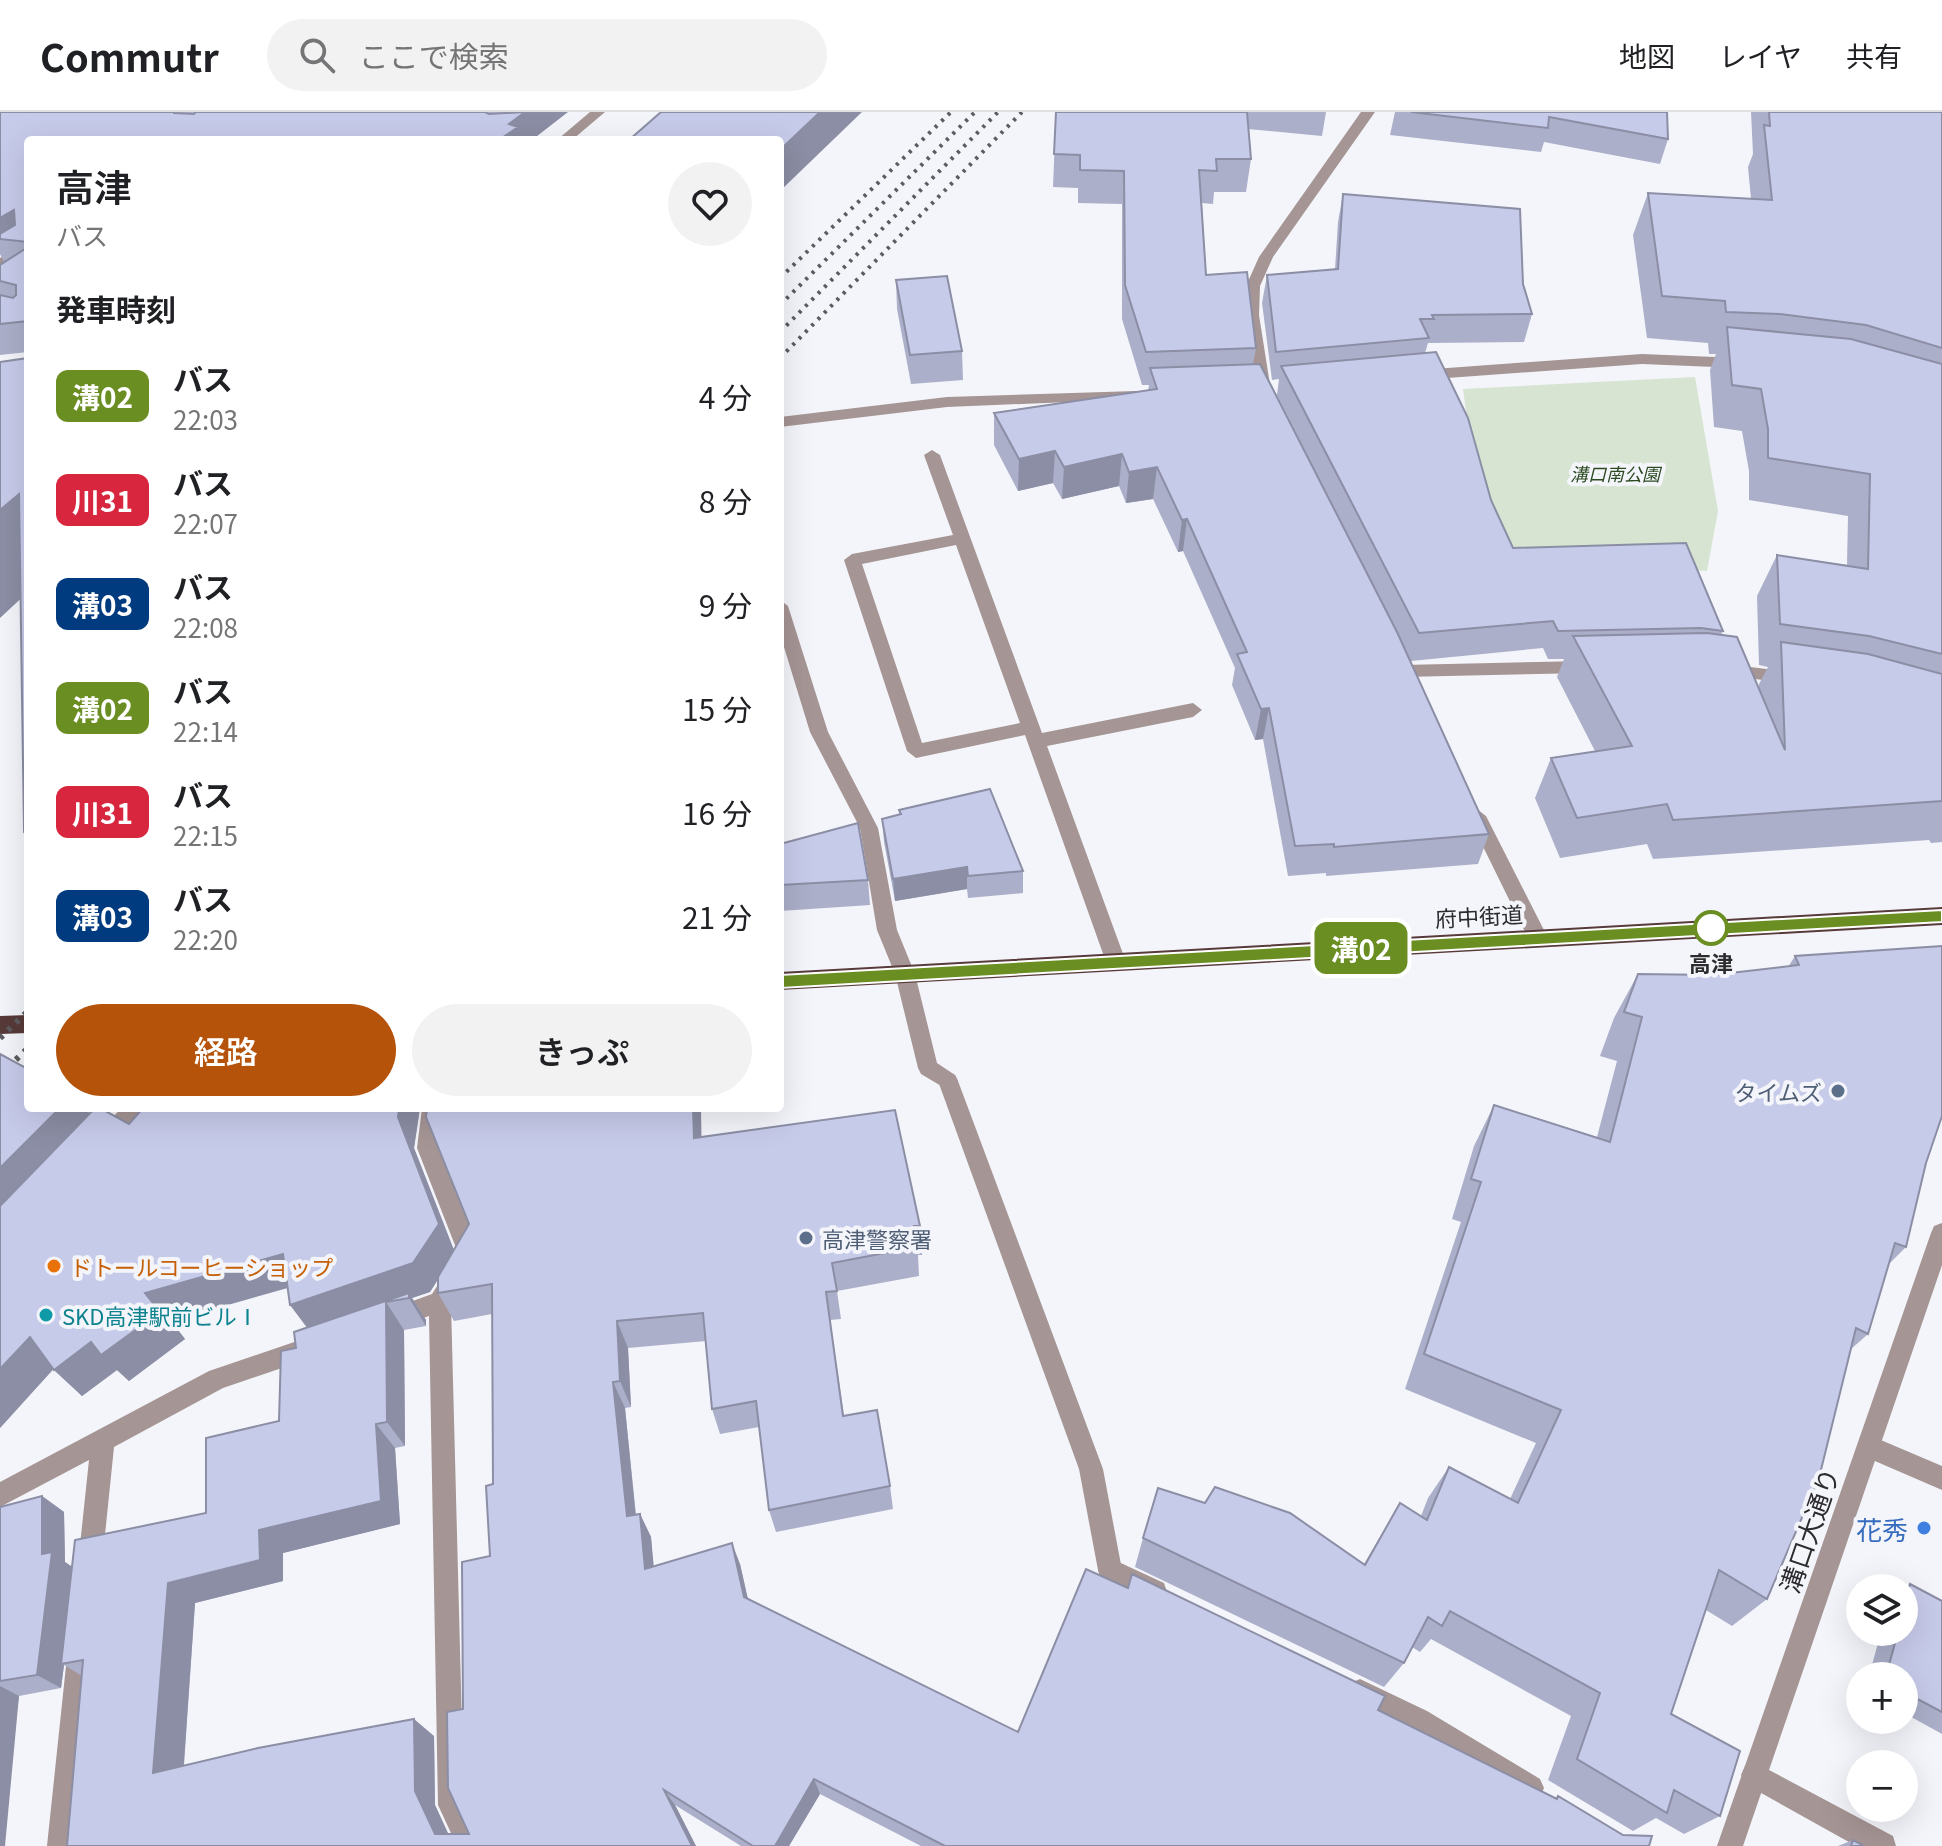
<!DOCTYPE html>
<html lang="ja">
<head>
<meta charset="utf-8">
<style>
	:root { --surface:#fff; --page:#f2f2f2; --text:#202124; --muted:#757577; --line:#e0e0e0; --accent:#b45309 }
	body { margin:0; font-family:Georgia,"Noto Sans JP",serif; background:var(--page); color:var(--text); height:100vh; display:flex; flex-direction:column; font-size:30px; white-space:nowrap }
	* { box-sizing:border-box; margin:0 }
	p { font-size:26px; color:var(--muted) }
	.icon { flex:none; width:44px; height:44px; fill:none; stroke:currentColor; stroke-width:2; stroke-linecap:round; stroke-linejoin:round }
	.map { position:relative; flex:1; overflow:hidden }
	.details { position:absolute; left:24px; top:24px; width:760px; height:976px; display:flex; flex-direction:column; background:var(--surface); border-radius:8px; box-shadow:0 8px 32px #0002 }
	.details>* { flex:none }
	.badge { padding:0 16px; border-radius:12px; font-size:28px; line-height:52px }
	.controls { position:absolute; left:1846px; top:1462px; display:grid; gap:16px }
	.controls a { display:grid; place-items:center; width:72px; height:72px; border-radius:50%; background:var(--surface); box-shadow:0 8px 32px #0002; font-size:40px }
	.map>.badge { position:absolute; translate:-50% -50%; box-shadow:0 0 0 4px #fff }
	h2 { padding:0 32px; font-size:30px; line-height:72px }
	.round { display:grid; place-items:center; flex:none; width:84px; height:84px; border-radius:42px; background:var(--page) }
	.summary { display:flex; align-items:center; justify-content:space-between; height:136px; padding:0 32px }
	h1 { font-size:38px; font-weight:600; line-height:60px }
	.cta { display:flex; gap:16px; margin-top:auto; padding:16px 32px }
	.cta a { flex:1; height:92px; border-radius:48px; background:var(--accent); color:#fff; font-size:32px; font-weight:600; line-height:92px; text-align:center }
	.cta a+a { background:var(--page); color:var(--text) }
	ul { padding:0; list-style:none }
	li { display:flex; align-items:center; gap:24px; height:104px; padding:0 32px }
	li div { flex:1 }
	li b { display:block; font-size:30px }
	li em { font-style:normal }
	li .badge { min-width:88px; font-weight:700; text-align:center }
	header { display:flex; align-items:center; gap:48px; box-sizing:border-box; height:112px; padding:0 40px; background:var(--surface); border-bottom:2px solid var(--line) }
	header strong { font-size:38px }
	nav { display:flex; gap:44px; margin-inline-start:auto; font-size:28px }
	.search { width:560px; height:72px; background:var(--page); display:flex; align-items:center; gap:20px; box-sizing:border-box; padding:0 28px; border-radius:44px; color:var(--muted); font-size:30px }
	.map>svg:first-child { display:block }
</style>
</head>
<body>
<header>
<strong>Commutr</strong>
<div class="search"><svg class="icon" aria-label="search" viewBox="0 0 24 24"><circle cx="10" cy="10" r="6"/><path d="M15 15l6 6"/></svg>ここで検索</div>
<nav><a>地図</a><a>レイヤ</a><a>共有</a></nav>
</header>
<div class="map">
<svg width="1942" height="1734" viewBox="0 0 1942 1734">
	<rect width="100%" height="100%" fill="#f4f5fa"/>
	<path fill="#d6e4d1" d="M1695 265 1718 399 1707 459 1486 447 1463 277Z"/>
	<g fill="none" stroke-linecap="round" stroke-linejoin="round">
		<path fill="#a59594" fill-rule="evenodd" d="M932 338 940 343 1042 621 1193 591 1202 598 1193 605 1047 634 1126 850 1123 856H1109L1106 850 1025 623 916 646 907 639 844 448 852 442 953 423 924 343ZM956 433 1020 611 922 631 862 452Z
			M780 488 788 494 828 620 878 716 897 818 915 862 937 951 955 963 958 969 955 975 948 978 921 962 918 956 895 862 877 818 860 716 810 620 780 522Z
			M1587 549 1596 555 1587 561 1403 565 1394 559 1403 553Z
			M1727 552 1790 560 1799 566 1790 572 1721 562 1718 558Z
			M1869 1323 1942 1354V1378L1861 1343 1857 1335 1861 1327Z
			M1110 1446 1164 1471 1167 1480 1164 1489 1155 1492 1101 1467 1098 1458 1101 1449Z
			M1360 1567 1427 1599 1540 1667 1544 1676 1540 1685 1531 1689 1522 1685 1409 1617 1351 1589 1347 1580 1351 1571Z"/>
		<path fill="#a59594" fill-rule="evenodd" d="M590 0H605L572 28H557Z
			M1361 0H1375L1273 145 1260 174 1259 203 1271 279 1268 282H1258L1245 203 1246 174 1259 145Z
			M28 130V140L0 156V146Z
			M1642 242 1739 246 1747 251 1739 256 1642 252 1420 268 1412 263 1420 258Z
			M1136 279 1141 281V287L947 295 780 315V305L947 285Z
			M1477 697 1486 704 1548 826 1545 832H1531L1528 826 1468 704Z
			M948 960 955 963 958 969 1103 1357 1122 1458 1119 1467 1110 1470 1101 1467 1098 1458 1079 1357 938 969 941 963Z
			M121 996H146L112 1035 104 1037 96 1035 93 1028Z
			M422 996H444L439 1036 481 1142 451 1192 464 1691 484 1734H457L438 1693 429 1204 393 1217 385 1213 382 1206 385 1199 432 1182 458 1141 417 1036Z
			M306 1226 314 1229 317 1237 314 1245 223 1276 114 1335 102 1452 99 1461 90 1464 81 1461 78 1452 89 1348 0 1395V1370L209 1259Z
			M81 1522 90 1526 94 1535 73 1734H47L68 1535 72 1526Z
			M1754 1650 1893 1724 1896 1734H1856L1745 1672 1741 1663 1745 1654Z"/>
		<path fill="#a59594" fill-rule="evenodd" d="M1942 1111V1153L1743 1734H1717L1931 1121 1934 1114Z"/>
		<path fill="#573a39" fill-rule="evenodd" d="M1942 795V813L780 878V860Z
			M28 903V921L0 922V904Z"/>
		<path stroke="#5c5c5f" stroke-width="4" stroke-dasharray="3 6" stroke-linecap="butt" d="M780 166 951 0
			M780 193 975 0
			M780 220 998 0
			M780 246 1022 0"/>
		<path stroke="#5c5c5f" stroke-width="6" stroke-dasharray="4 7" stroke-linecap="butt" d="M0 926 28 899
			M0 963 28 936"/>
	</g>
	<path fill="#abafc9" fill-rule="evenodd" d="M0 0H568L28 28V240L0 243V153L4 150 0 142Z
		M1056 0H1326L1322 24 1248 17 1251 47 1246 80H1214L1213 92 1202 91 1206 163 1256 236 1253 252 1489 722 1478 752 1326 764V761L1288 764 1263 627 1255 628 1232 573 1235 556 1183 439 1178 440 1153 387 1126 391 1119 374 1062 387 1053 371 1018 379 994 333V301L1148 279 1149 273H1142L1122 207V92L1078 91V76L1053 75Z
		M1395 0H1667L1668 27 1660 52 1544 30 1541 40 1390 23Z
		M1751 0H1942V730L1931 731 1929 728 1653 747 1647 732 1560 746 1535 686 1551 646 1595 639 1557 565 1564 547H1548L1543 536 1411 549 1277 283 1279 267 1272 268 1262 191 1267 163 1335 157 1338 110 1343 82 1523 172 1532 202 1524 230 1428 231 1425 241 1513 436 1723 519 1721 523 1759 577V572L1768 555 1759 553 1757 484 1777 443 1847 453 1848 404 1749 388V359L1742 319 1714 315 1710 258 1716 242H1709L1708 231 1647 226 1633 123 1648 81 1751 87 1748 55 1753 42Z
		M896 168 962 239 963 268 911 272 897 197Z
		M899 698 1023 759V781L968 786 967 777 895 789 884 730 882 707 899 703Z
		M780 732 868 768 870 793 780 799Z
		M1795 844 1926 1051 1906 1135 1889 1152 1868 1222 1850 1238 1767 1487 1732 1514 1706 1498 1671 1602 1720 1704 1684 1722 1656 1706 1633 1719 1548 1668 1571 1604 1431 1527 1420 1540 1412 1535 1404 1551 1384 1575 1135 1455 1143 1426 1364 1452 1400 1391 1421 1404 1428 1386 1449 1355 1510 1387 1536 1331 1405 1277 1461 1110 1452 1107 1474 1034 1494 993 1597 1025 1617 949 1600 944 1614 906 1638 862 1713 863 1788 855Z
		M0 942 28 996H85L90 1002 129 1012 143 996H420L414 1036 454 1138 701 1025 920 1114 922 1143H918L919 1164 837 1179 841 1207 830 1208 844 1304 890 1374 893 1397 776 1420 769 1398 759 1315 720 1322 712 1297 706 1229 628 1236 631 1295 625 1296 636 1403 640 1402 651 1425 653 1454 740 1452 748 1487 1018 1620 1378 1598 1555 1686 1558 1684 1623 1723 1649 1734H921L820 1682 789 1734H741L675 1693 696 1734H67L82 1564 64 1553 61 1576 19 1584 0 1734V1395L42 1384 64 1400 65 1450 72 1455 206 1401 279 1309 296 1236 307 1216 288 1176 171 1209 185 1227 129 1269 117 1258 82 1284 53 1257 0 1316ZM438 1167V1181L454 1209 492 1202 493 1372 490 1444 463 1597 469 1722H448L435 1693 434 1624 184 1654 195 1491 283 1469V1441L400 1412 395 1336 405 1334 404 1218 426 1214V1208L412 1186 430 1180Z
		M1910 1472 1942 1489V1622L1904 1601V1564H1869L1881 1520H1904V1476Z
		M1853 1728 1864 1734H1838Z"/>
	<path fill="#8b8ea4" d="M525 0H568L532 28H499L509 12Z
		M820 0H862L780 79V38Z
		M14 98 28 126 0 127V106Z
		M1055 339 1053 371 1018 379 1019 347Z
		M1122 342 1119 374 1062 387 1064 355Z
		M1157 355 1153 387 1126 391 1129 360Z
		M19 382 28 480 0 506V398Z
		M1187 407 1183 439 1178 440 1182 408Z
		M1269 596 1263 627 1255 628 1261 597Z
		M967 755V777L895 789 893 767Z
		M60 996H85L100 1013 0 1115V1056Z
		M399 996H420L414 1036 455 1141 430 1180 412 1186 426 1208V1214L409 1186 386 1190 404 1218 405 1334 387 1310 311 1221 290 1193 398 1005Z
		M693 996H701L702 1056 694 1026Z
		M283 1142 304 1171 171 1209 185 1227 129 1269 117 1258 82 1284 54 1258 145 1181Z
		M617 1209 628 1236 631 1295 620 1269Z
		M30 1225 59 1251 0 1316V1257Z
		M613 1270 625 1296 638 1427 627 1404Z
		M376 1312 395 1336 400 1412 283 1441V1469L195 1491 182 1677 153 1661 168 1471 259 1418Z
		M42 1384 64 1400 65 1450 74 1456 61 1552 64 1553 61 1576 37 1563 42 1442Z
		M640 1402 651 1425 656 1478 645 1457Z
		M732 1431 740 1452 752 1506 744 1485Z
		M0 1574 19 1584 5 1734H0Z
		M414 1607 434 1624 435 1693 454 1734 435 1722 415 1679Z
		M814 1667 820 1682 789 1734H775Z
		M664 1678 675 1693 696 1734H692Z"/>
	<path fill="#c7cbea" stroke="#8b8ea4" stroke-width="2" d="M0 0H174V1L194 2 196 0H485L489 2 525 0 509 12 518 15 499 28H28V130L0 127V122L15 113 14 98 0 106Z
		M661 0H820L780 38V28H629Z
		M1056 0H1247L1251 47H1216L1217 59 1199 58 1206 163 1247 160 1256 236 1146 240 1125 173 1124 59 1080 58V43L1054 42Z
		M1411 0H1667L1668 27 1549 5 1548 16Z
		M1769 0H1942V236L1866 213 1780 202 1726 200 1725 189 1662 184 1648 81 1772 88 1764 13 1770 14Z
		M1343 82 1520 97 1523 172 1532 202 1432 203 1434 207H1420L1429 226 1276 240 1267 163 1338 157Z
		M28 135V209L0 212V183L13 186 16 183V173L0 169V153Z
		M947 164 962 239 910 243 896 168Z
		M1727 215 1851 227 1942 252V542L1869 524 1780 512 1777 443 1868 457 1870 362 1768 346V317L1761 277 1732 273Z
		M1436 240 1468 306 1491 388 1513 436 1686 431 1723 519 1701 516 1558 519 1553 509 1419 521 1281 254Z
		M28 246V715L24 719 19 382 0 398V250Z
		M1260 252 1397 520 1489 722 1334 735V732L1295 734 1269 596 1261 597 1237 542 1247 540 1187 407 1182 408 1157 355 1129 360 1122 342 1064 355 1055 339 1019 347 994 301 1157 277 1150 256Z
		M1707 521 1737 525 1785 638 1781 530 1868 542 1942 562V689L1673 708 1667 692 1577 706 1551 646 1632 634 1573 524Z
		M990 677 1023 759 968 764 967 755 893 767 882 707 901 702 899 698Z
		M858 711 868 768 780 773V732Z
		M1942 834V1004L1926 1051 1906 1135 1895 1131 1868 1222 1856 1216 1819 1366 1767 1487 1719 1458 1671 1602 1740 1639 1720 1704 1674 1678 1667 1701 1577 1647 1600 1581 1450 1499 1442 1514 1428 1505 1404 1551 1143 1426 1158 1376 1205 1391 1215 1375 1290 1401 1365 1453 1400 1391 1427 1408 1449 1355 1518 1391 1561 1298 1424 1242 1481 1070 1471 1067 1494 993 1610 1030 1642 905 1624 900 1638 862 1713 863 1799 853 1795 844Z
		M0 942 28 957V996H60L0 1056Z
		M95 996H100L129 1012 143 996H399L398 1005 439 1112 413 1151 290 1193 283 1142 145 1181 160 1200 101 1243 91 1230 54 1258 30 1225 0 1257V1094Z
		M427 996H693L694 1026 895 998 920 1114H914L917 1135 832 1151 837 1179 826 1180 843 1304 877 1298 890 1374 769 1398 756 1289 712 1297 703 1201 617 1209 620 1269 613 1270 627 1404 640 1402 645 1457 732 1431 744 1485 1018 1620 1086 1457 1128 1476 1132 1462 1385 1584 1378 1598 1557 1687 1558 1684 1623 1723 1652 1724 1649 1734H945L814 1667 775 1734H753L664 1678 692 1734H67L83 1548 61 1552 75 1428 206 1401V1326L279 1309 281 1239 296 1236 294 1220 409 1181V1186L386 1190 387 1310 376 1312 381 1389 259 1418 260 1448 168 1471 153 1661 258 1636 414 1607 415 1679 435 1722H469L448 1676 447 1600 463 1597 462 1450 490 1444 486 1374 493 1372 492 1172 438 1181V1165L469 1112 426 1005Z
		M42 1384V1442L52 1440 37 1563 0 1569V1395Z
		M1910 1472 1942 1489V1600L1904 1580V1564H1886L1898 1520H1904V1496Z
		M1853 1728 1864 1734H1851Z"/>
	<path fill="#6b8e23" stroke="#fff" stroke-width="2" d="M1942 798V810L780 876 772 869 780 863Z"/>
	<circle fill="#fff" stroke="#6b8e23" stroke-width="4" cx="1711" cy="816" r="16"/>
	<g fill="#5c6f8a" stroke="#f4f5fa" stroke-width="3">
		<circle cx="1838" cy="979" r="8"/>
		<circle cx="806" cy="1126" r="8"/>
	</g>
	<circle fill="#e8710a" stroke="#f4f5fa" stroke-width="3" cx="54" cy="1154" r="8"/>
	<circle fill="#0f9aa8" stroke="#f4f5fa" stroke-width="3" cx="46" cy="1203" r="8"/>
	<circle fill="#3f7fe0" stroke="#f4f5fa" stroke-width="3" cx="1924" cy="1416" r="8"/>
	<g text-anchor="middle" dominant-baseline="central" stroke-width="8" stroke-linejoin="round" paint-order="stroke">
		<g font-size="18" font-style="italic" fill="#2c4a22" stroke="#f4f5fa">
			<text x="1615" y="361">溝口南公園</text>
		</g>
		<g font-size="22" fill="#2c2c2e" stroke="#f4f5fa">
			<text transform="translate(1479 803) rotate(-3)">府中街道</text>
		</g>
		<g font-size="22" font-weight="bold" fill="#2c2c2e" stroke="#f4f5fa">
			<text x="1711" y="850">高津</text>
		</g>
		<g font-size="22" fill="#4e5e75" stroke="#f4f5fa" text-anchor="end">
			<text x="1822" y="979">タイムズ</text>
			<text x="822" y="1126" text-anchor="start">高津警察署</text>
		</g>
		<g font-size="22" fill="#c56008" stroke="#f4f5fa" text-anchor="start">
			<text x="70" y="1154">ドトールコーヒーショップ</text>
		</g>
		<g font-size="22" fill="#0d838f" stroke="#f4f5fa" text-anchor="start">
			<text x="62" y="1203">SKD高津駅前ビルⅠ</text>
		</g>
		<g font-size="26" fill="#366cbe" stroke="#f4f5fa" text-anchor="end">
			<text x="1908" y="1416">花秀</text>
		</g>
		<g font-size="26" fill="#2c2c2e" stroke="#f4f5fa">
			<text transform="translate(1808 1418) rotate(-71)">溝口大通り</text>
		</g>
	</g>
</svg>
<div class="controls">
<a><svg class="icon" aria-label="layers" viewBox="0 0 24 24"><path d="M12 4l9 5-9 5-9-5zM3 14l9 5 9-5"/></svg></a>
<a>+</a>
<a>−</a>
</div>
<b class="badge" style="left:1361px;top:836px;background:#6b8e23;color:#fff">溝02</b>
<section class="details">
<div class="summary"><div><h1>高津</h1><p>バス</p></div><a class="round"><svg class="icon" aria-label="heart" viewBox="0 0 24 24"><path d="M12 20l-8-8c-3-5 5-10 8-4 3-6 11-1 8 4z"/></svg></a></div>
<h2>発車時刻</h2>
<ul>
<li><span class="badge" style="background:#6b8e23;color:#fff">溝02</span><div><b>バス</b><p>22:03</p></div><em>4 分</em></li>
<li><span class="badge" style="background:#d7263d;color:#fff">川31</span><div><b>バス</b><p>22:07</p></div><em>8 分</em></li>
<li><span class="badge" style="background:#003b80;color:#fff">溝03</span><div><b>バス</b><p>22:08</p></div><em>9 分</em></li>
<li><span class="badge" style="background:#6b8e23;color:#fff">溝02</span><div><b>バス</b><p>22:14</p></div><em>15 分</em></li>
<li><span class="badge" style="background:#d7263d;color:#fff">川31</span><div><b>バス</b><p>22:15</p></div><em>16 分</em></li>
<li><span class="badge" style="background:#003b80;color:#fff">溝03</span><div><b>バス</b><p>22:20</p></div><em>21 分</em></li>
</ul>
<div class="cta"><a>経路</a><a>きっぷ</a></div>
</section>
</div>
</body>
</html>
